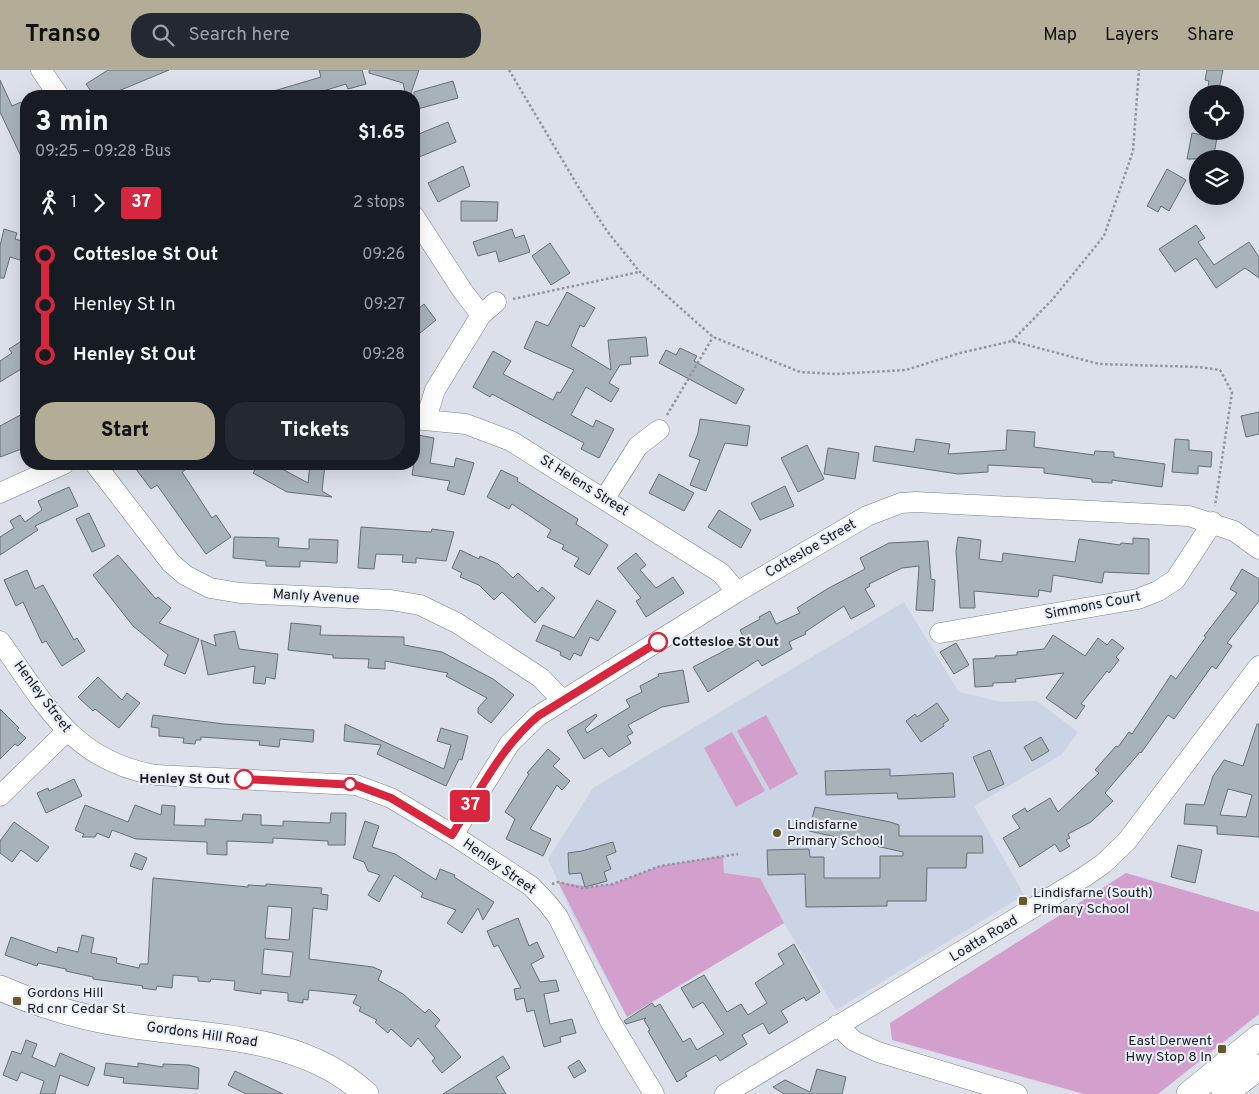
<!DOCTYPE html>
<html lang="en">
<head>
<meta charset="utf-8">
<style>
	:root { --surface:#171b24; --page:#242831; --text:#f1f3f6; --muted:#9ea1a6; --accent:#b3ad98 }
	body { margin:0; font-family:Overpass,sans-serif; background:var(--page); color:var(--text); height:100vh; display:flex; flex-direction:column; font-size:19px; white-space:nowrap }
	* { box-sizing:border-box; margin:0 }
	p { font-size:16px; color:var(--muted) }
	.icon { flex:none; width:28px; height:28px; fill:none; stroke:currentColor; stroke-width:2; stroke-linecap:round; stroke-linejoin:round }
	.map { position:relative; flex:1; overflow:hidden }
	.details { position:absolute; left:20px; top:20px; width:400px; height:380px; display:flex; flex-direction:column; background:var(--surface); border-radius:20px; box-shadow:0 5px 20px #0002 }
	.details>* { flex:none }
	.badge { padding:0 10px; border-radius:4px; font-size:18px; line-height:32px }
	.fabs { position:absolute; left:1189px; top:15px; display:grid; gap:10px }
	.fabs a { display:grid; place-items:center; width:55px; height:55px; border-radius:50%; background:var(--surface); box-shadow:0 5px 20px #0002; font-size:25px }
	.map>.badge { position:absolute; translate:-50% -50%; box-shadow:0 0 0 2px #fff }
	.legs { display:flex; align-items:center; gap:8px; height:55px; padding:0 15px; font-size:16px }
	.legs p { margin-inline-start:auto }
	.head { display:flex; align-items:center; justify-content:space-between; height:85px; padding:0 15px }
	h1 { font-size:28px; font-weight:800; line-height:38px }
	.action { display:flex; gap:10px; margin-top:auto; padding:10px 15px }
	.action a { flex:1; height:58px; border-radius:20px; background:var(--accent); color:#111; font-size:20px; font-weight:800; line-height:58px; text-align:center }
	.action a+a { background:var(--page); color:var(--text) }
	ul { padding:0 15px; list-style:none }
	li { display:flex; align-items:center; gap:18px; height:50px; font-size:19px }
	li i { display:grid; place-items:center; width:8px; height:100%; margin:0 6px; background:currentColor }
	li i::after { content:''; width:12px; height:12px; margin:-6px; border:4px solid; border-radius:50%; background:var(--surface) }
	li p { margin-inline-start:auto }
	li:first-child i { background:linear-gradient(#0000 50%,currentColor 0) }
	li:last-child i { background:linear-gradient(currentColor 50%,#0000 0) }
	header { display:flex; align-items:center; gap:30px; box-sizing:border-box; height:70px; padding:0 25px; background:var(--accent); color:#111 }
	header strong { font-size:24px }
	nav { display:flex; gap:28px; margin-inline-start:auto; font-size:18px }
	.search { width:350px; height:45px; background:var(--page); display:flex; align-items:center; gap:12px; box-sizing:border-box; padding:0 18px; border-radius:20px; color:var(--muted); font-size:19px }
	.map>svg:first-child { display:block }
</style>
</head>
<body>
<header>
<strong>Transo</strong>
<div class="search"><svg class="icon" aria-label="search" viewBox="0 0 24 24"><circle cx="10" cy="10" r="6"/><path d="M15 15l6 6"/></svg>Search here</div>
<nav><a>Map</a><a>Layers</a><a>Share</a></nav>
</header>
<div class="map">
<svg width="1259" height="1024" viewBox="0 0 1259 1024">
	<rect width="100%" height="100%" fill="#dbe0ea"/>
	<path fill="#cbd4e4" d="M904 532 959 622 1002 632 1037 631 1078 662 1061 685 974 736 1024 825 836 940 784 853 627 947 573 846 548 789 593 718Z"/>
	<path fill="#d3a0ce" d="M766 645 798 704 770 720 737 661Z
		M732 662 765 721 736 737 704 678Z
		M723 786 724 803 760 808 784 853 627 947 558 812 590 817 613 814 660 796Z
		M1126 803 1259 842V944L1158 1024H1084L892 970 890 953Z"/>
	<path fill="#a8b3b9" stroke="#646e73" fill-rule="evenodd" d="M108 0H169L116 22 119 26H94L86 14Z
		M319 0H362L366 14 348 19 346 14 320 22 321 26H268L267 23 321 7Z
		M369 0H419L410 26H406L403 13 369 3Z
		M1207 0H1223L1218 24H1207L1209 11 1205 10Z
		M0 10 12 36 21 32 26 43V97L0 42Z
		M453 11 458 28 414 40V22Z
		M448 52 456 72 419 87 414 75V66Z
		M1192 63 1217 68 1213 89H1187Z
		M463 96 470 116 438 132 428 113Z
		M1167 99 1186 110 1169 141 1161 136 1158 142 1147 136Z
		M461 131 498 132 497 151H461Z
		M1196 155 1205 168 1198 172 1214 195 1249 172 1259 187V208L1245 198 1216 218 1196 188 1175 202 1159 179Z
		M4 159 17 163 15 169 26 172V179L23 191 10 187 4 208H0V176Z
		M512 159 515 168 524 165 530 182 499 192 496 181 478 186 473 172Z
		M550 173 570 203 551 215 532 186Z
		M567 222 595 238 584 257 580 255 571 276 611 300 608 270 646 267 648 286 630 287 631 294 620 295 609 313 619 319 611 332 586 317 571 345 593 357 596 350 614 359 599 388 581 379 584 373 492 324 490 327 473 317 493 281 511 291 503 304 553 330 557 322 560 323 574 300 524 278 536 251 548 256Z
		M424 234 436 250 414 268V242Z
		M20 272 26 281V296L0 312V291L12 283 9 279Z
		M680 278 697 286 694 291 744 319 736 334 659 293 666 280 676 285Z
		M26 342V372L22 374 24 378 0 387V356Z
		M1259 342V364L1246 367 1241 346Z
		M700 349 750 356 747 376 725 373 706 421 690 415 700 390 689 386 698 363Z
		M1007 360 1035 362 1034 377 1094 385 1095 381 1114 382V387L1165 394 1162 417 1112 410V413L1092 412V409L1044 403V398L988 395V402L958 404 873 391 875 376 914 382 916 369 950 374 948 384 1006 380Z
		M418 365 434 368 430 393 454 397 456 388 474 393 464 425 447 420 450 411 412 405Z
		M1175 369 1189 370V380L1212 382 1211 397 1198 396V404L1172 402Z
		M807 375 824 409 798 422 781 388Z
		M828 378 859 383 855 409 824 404Z
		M132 394H193L182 402 212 448 216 445 231 467 206 484 157 415 151 419Z
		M259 394H273L308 413 310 394H325L322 421 332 427 287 422 253 403Z
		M501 400 518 408 517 411 578 449 576 454 608 475 589 505 574 496 579 488 562 479 564 475 547 467 551 460 512 434 509 439 487 427Z
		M659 404 694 423 684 441 649 423Z
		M785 416 794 436 760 450 751 433Z
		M69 417 78 436 35 456 38 460 0 485V467L14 458 10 451 20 445 25 452 42 440 38 431Z
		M719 440 751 460 741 478 708 457Z
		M89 443 105 476 92 482 76 449Z
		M361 457 431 462 432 459 454 462 446 491 416 488V493L402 492 403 485 376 484 374 499 358 498Z
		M234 467 279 468 278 477 309 479V469L338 470 337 493 300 491V497L266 496V491L233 488Z
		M958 467 981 470 979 489 1002 492 1003 483 1075 492 1079 469 1120 475 1121 473 1133 474V468L1149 469V504L1104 502 1102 513 1053 505 1051 522 1039 520 1038 527 974 521 975 538H960L956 481Z
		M928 471 931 509 935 510 933 541 916 540 919 496 902 498 869 514 870 516 865 519 875 536 851 549 844 536 805 562 806 564 789 572 792 579 762 596 758 590 708 622 693 597 745 570 740 560 760 549 759 547 770 541 776 554 800 543 797 538 827 519 865 499 860 488 889 473Z
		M460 480 479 489 480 486 498 494 513 508 518 503 538 522 542 517 555 528 535 553 502 522 494 530 479 515 460 507 462 503 452 498Z
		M636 483 646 495 640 500 656 518 673 507 684 523 646 547 636 531 641 528 617 498Z
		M118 485 156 529 158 527 171 538 159 553 199 569 185 604 164 595 168 585 133 556 93 505Z
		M1242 499 1259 509V531L1227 573 1232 576 1216 599 1212 596 1174 649 1168 645 1141 683 1140 682 1105 723 1113 731 1091 752 1068 764 1070 768 1066 770 1070 776 1060 782 1055 774 1020 797 1003 768 1020 758 1012 746 1025 738 1027 742 1050 728 1058 742 1099 703 1095 700 1116 676 1118 677 1129 662 1132 664 1171 605 1176 609 1206 567 1204 566 1237 523 1230 519Z
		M27 500 35 519 43 515 74 570 77 568 85 581 62 596 46 571 42 573 23 532 16 536 4 510Z
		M597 530 616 541 598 571 590 567 581 586 574 583 570 590 560 585 561 582 536 571 543 555 574 568Z
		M291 553 321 556 320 565 404 567V575L442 582 493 609 514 625 491 653 478 643V638L487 628 446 606 448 603 385 591V599L368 598 369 589 333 588V585L288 580Z
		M235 561 239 579 278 584 275 609 266 607 265 614 253 613 255 596 208 605 201 570 216 576 214 565Z
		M1053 565 1085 586 1098 568 1107 575 1112 569 1124 578 1116 587 1119 590 1109 603 1107 601 1081 634 1085 636 1076 649 1046 628 1064 603 1015 609 1016 612 993 613V616L975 617 973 589 995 588V586L1017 585V582L1044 579Z
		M956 573 969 595 954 604 940 582Z
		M683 600 689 632 662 637 628 655 633 663 627 666 631 673 609 687 602 678 584 689 567 661 596 644 597 646 585 659 587 663 630 637 626 630 642 622 640 616 659 606 658 604Z
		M98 607 122 630 127 623 140 633 119 658 95 639 93 641 78 627Z
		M937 633 949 650 943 654 944 656 921 672 906 651 915 644 917 647Z
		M0 639 19 658 17 660 26 668 18 676 15 674 0 689Z
		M153 645 224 654 314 660 313 672 280 669 279 677 259 675 260 671 201 667V670H196L195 674 183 673 184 668 159 666V658L151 657Z
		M345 654 444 699 451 675 437 671 441 658 468 666 462 690 459 689 446 716 377 684 381 675 344 671Z
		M1257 654H1259V767L1217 764V756L1184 754 1186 734 1204 735 1213 706 1224 690 1243 696ZM1228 719 1252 725 1246 747 1220 745Z
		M1041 667 1049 681 1032 691 1024 677Z
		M548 679 560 689 553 696 570 711 562 720 557 715 530 759 551 769 543 786 506 769 515 749 505 742 529 704 527 703Z
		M990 680 1004 714 988 721 973 687Z
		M890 699V706L953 703 955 727 898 729 897 723 826 725 825 701Z
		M74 709 82 726 46 743 37 723 48 718 49 721Z
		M85 735 128 752 135 735 161 745 162 735 175 736 174 755 205 756V749L242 751 243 744 261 745V755L283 756V751L330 753 331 743H346L345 775H328V771L273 768V773L227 771V785L207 784V772L136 769 112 760 109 768 97 763 95 767H82L84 764 75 760Z
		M815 737 890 752 899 755V766H982L983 783H967L966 798H927L926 831H887V836L806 837 805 804 768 805 767 780 809 779 810 787H824V808H880V786H903V782L809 761Z
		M365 751 379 756 372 777 395 784 436 810 440 799 455 805 454 807 494 832 483 850 478 838 462 863 447 853 456 840 421 827 423 823 394 805 379 832 368 825 380 805 368 801 364 792 353 788Z
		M14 752 49 777 37 792 21 780 12 792 0 783V771Z
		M613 772 616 782 606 786 611 799 604 802 607 811 585 817 581 803 569 804 568 783 582 781Z
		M1178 775 1202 780 1195 813 1171 807Z
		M135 783 147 788 142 800 130 796Z
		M153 808 248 817V815L266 816V814L322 818 321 824 328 825 327 840 313 838 309 889 373 897 382 901 378 910 403 924 425 943 429 939 440 950 435 956 461 987 442 1003 432 991 435 988 418 968 411 977 391 959 388 963 375 952 377 950 359 941 361 937 353 933 357 925 309 920 308 930 303 929V933L288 931V923L261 920V924L234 920 235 911 211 909 210 912 198 911V907L173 905 172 918 157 916 156 920 142 918 143 916 93 909V907L66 901V899L38 893 37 896 5 885 11 867 57 883 58 877 78 882 82 865 94 868 91 883 117 888 116 893 139 898 140 894H148ZM268 836 292 838 289 870 265 868ZM264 879 293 882 290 907 262 904Z
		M518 848 529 876 537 872 544 887 531 894 540 912 556 910 559 921 544 924 550 954 572 949 576 963 560 967 561 972 544 977 534 940 527 942 524 928 516 930 514 919 521 918 498 875 494 877 487 861Z
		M794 874 820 922 806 931 804 927 781 941 788 952 769 964 763 953 742 965 747 974 720 991 716 985 685 1003 687 1006 677 1012 648 961 650 960 644 950 646 948 626 954 624 951 652 933 655 937 660 934 683 972 690 968 697 980 724 964 703 932 693 938 681 918 704 905 727 942 741 934 748 945 767 933 755 913 784 894 778 884Z
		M26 970 37 974 32 987 55 997 60 983 95 998 88 1016 60 1005 55 1024H40L44 1011 21 1002 17 1011 3 1005 12 981 21 984Z
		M503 986 510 998 496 1007 506 1024H443Z
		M579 990 586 1001 574 1008 568 997Z
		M106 993 138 997V993L163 997V994L189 995 199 998 198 1019 123 1013 124 1008 104 1005Z
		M817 999 846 1007 842 1024H784L773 1017 785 1010 810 1022Z
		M235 1001 283 1024H246L228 1015Z"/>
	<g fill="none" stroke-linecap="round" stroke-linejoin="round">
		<defs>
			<path id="minor" d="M41 0 59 26
				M414 146 462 220 481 245
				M414 349 466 354 511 371 721 503 737 522
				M426 349 435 320 481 245 496 232
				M95 394 171 493 185 505 210 518 240 523 391 530 420 535 457 553 541 608 563 631
				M0 423 64 394
				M605 428 638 376 659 360
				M940 563 1138 529 1158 521 1175 510 1213 452
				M0 571C45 634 72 691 156 705L356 715 391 728 453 765 531 816 548 834 558 847 610 951 654 1024
				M0 726 66 662
				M453 765 510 673 538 646 737 522 867 446 901 433 916 432 1189 446 1234 461 1259 479
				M837 955 854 971 878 982 1017 1024
				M725 1024 1084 807 1103 794 1127 771 1259 596"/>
			<path id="major" d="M0 918C41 936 82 948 127 955 209 968 301 964 366 1024
				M1189 1024 1259 967
				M1224 1024 1259 997"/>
		</defs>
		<use href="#minor" stroke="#797e87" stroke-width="21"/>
		<use href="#major" stroke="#797e87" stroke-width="26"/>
		<path stroke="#8f939b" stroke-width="2.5" stroke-dasharray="2.5 2.5" stroke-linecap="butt" d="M509 0 582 123 607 161 639 201 713 267 800 302 836 304 906 300 960 283 1012 271 1099 294 1199 297 1220 300 1232 322 1215 436
			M513 229 639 202
			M1012 271 1052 230 1104 166 1133 81 1139 0
			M667 345 713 267
			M552 814 558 812 582 818 613 814 660 796 738 784"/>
		<use href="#minor" stroke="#fff" stroke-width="20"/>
		<use href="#major" stroke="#fff" stroke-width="25"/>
	</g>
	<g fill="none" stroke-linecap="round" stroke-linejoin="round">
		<defs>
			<path id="line-1" d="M244 709 356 715 391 728 452 765C478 724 500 678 538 646L658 572"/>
		</defs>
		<use href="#line-1" stroke="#fff" stroke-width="11"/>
		<use href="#line-1" stroke="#d7263d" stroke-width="8"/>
	</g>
	<g fill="#fff" stroke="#d7263d" stroke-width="2.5">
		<circle cx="658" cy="572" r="9"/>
		<circle cx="244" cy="709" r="9"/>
		<circle cx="350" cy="714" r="6"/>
	</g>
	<g fill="#675825" stroke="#e8eef7" stroke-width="2">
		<circle cx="777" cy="763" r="5"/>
		<rect x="1018" y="826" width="10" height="10" rx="2.5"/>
		<rect x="12" y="926" width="10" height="10" rx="2.5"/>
		<rect x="1217" y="974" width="10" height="10" rx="2.5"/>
	</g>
	<g text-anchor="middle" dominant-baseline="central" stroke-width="4" stroke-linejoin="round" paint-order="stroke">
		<g font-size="14" fill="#191b1f" stroke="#e8eef7">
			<text transform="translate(584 416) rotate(32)">St Helens Street</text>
			<text transform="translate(811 479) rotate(-30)">Cottesloe Street</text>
			<text transform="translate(316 527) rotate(3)">Manly Avenue</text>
			<text transform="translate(1093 536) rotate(-11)">Simmons Court</text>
			<text transform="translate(42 627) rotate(53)">Henley Street</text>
			<text transform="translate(499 797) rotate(35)">Henley Street</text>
			<text transform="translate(984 869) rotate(-31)">Loatta Road</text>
			<text transform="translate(202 965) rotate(8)">Gordons Hill Road</text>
		</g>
		<g font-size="14" font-weight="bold" fill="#191b1f" stroke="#e8eef7" text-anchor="start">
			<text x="672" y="572">Cottesloe St Out</text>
			<text x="230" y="709" text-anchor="end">Henley St Out</text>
		</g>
		<g font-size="14" fill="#191b1f" stroke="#e8eef7" text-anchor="start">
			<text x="787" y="755">Lindisfarne<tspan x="787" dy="16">Primary School</tspan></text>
			<text x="1033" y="823">Lindisfarne (South)<tspan x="1033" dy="16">Primary School</tspan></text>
			<text x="27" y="923">Gordons Hill<tspan x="27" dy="16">Rd cnr Cedar St</tspan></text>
			<text x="1212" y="971" text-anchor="end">East Derwent<tspan x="1212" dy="16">Hwy Stop 8 In</tspan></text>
		</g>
	</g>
</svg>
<div class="fabs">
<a><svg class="icon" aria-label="locate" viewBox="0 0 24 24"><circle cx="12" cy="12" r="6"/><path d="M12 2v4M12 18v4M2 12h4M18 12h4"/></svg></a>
<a><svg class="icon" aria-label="layers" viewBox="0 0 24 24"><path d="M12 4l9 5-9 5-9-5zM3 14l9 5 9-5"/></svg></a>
</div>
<b class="badge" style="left:470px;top:736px;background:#d7263d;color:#fff">37</b>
<section class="details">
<div class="head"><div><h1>3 min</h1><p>09:25 – 09:28 · Bus</p></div><b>$1.65</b></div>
<div class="legs"><svg class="icon" aria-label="walk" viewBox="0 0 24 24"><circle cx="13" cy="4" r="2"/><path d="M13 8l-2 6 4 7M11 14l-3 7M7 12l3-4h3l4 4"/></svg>1<svg class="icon" aria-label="forward" viewBox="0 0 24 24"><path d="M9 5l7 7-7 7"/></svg><b class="badge" style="background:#d7263d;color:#fff">37</b><p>2 stops</p></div>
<ul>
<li><i style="color:#d7263d"></i><b>Cottesloe St Out</b><p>09:26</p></li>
<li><i style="color:#d7263d"></i><span>Henley St In</span><p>09:27</p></li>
<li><i style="color:#d7263d"></i><b>Henley St Out</b><p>09:28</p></li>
</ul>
<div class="action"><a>Start</a><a>Tickets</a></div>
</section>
</div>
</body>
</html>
